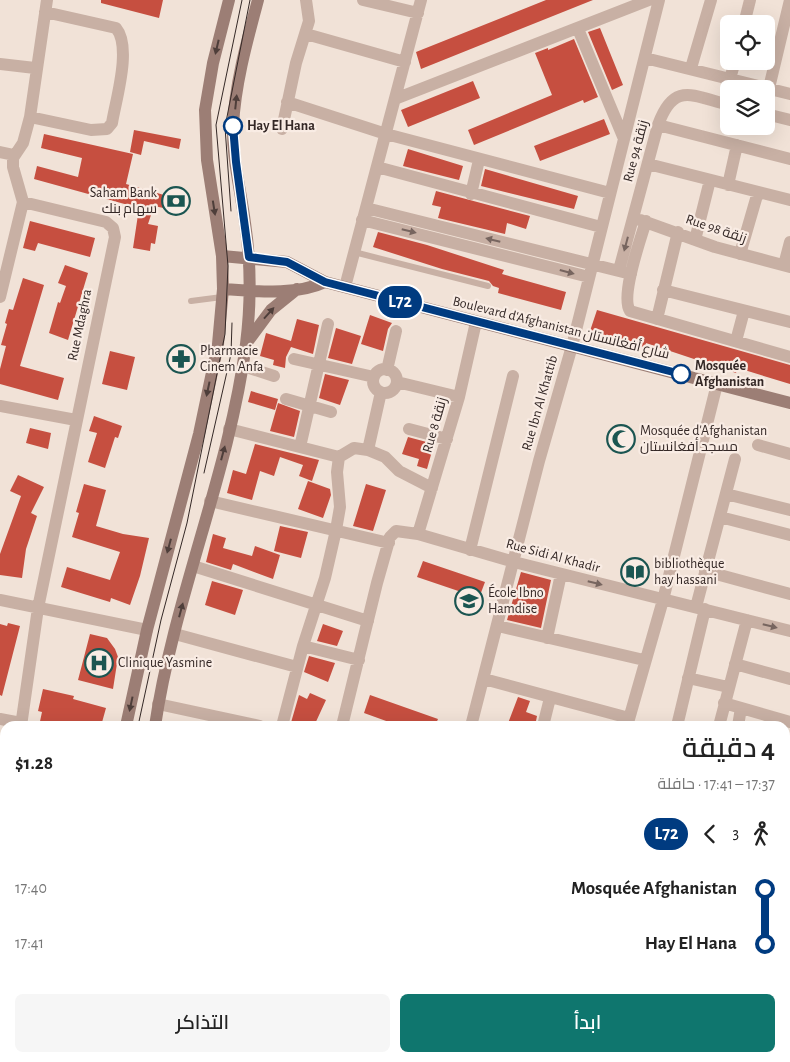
<!DOCTYPE html>
<html lang="ar">
<head>
<meta charset="utf-8">
<style>
	:root { --surface:#fff; --page:#f6f6f6; --text:#222; --muted:#767676; --accent:#0f766e }
	body { margin:0; font-family:"Alegreya Sans",Cairo,sans-serif; background:var(--page); color:var(--text); direction:rtl; height:100vh; display:flex; flex-direction:column; font-size:19px; white-space:nowrap }
	* { box-sizing:border-box; margin:0 }
	p { font-size:16px; color:var(--muted) }
	.icon { flex:none; width:28px; height:28px; fill:none; stroke:currentColor; stroke-width:2; stroke-linecap:round; stroke-linejoin:round }
	.map { position:relative; flex:1; overflow:hidden; direction:ltr }
	.details { position:absolute; left:0px; top:721px; width:790px; height:341px; display:flex; flex-direction:column; background:var(--surface); border-radius:15px 15px 0 0; box-shadow:0 5px 20px #0002; direction:rtl }
	.details>* { flex:none }
	.badge { padding:0 10px; border-radius:16px; font-size:18px; line-height:32px }
	.controls { position:absolute; left:720px; top:15px; display:grid; gap:10px }
	.controls a { display:grid; place-items:center; width:55px; height:55px; border-radius:8px; background:var(--surface); box-shadow:0 5px 20px #0002; font-size:25px }
	.map>.badge { position:absolute; translate:-50% -50%; box-shadow:0 0 0 2px #fff }
	.legs { display:flex; align-items:center; gap:8px; height:55px; padding:0 15px; font-size:16px }
	.legs p { margin-inline-start:auto }
	.head { display:flex; align-items:center; justify-content:space-between; height:85px; padding:0 15px }
	h1 { font-size:28px; font-weight:600; line-height:38px }
	.action { display:flex; gap:10px; margin-top:auto; padding:10px 15px }
	.action a { flex:1; height:58px; border-radius:8px; background:var(--accent); color:#fff; font-size:20px; font-weight:600; line-height:58px; text-align:center }
	.action a+a { background:var(--page); color:var(--text) }
	ul { padding:0 15px; list-style:none }
	li { display:flex; align-items:center; gap:18px; height:55px; font-size:19px }
	li i { display:grid; place-items:center; width:8px; height:100%; margin:0 6px; background:currentColor }
	li i::after { content:''; width:12px; height:12px; margin:-6px; border:4px solid; border-radius:50%; background:var(--surface) }
	li p { margin-inline-start:auto }
	li:first-child i { background:linear-gradient(#0000 50%,currentColor 0) }
	li:last-child i { background:linear-gradient(currentColor 50%,#0000 0) }
	.map>svg:first-child { display:block }
</style>
</head>
<body>
<div class="map">
<svg width="790" height="1062" viewBox="0 0 790 1062">
	<defs>
		<pattern id="park-tufts" width="24" height="20" patternUnits="userSpaceOnUse" patternTransform="scale(1.25)"><rect width="24" height="20" fill="#b7bf98"/><path d="M3 7l-1-3M5 7V3M7 7l1-3M15 17l-1-3M17 17v-4M19 17l1-3" fill="none" stroke="#969b7c"/></pattern>
	</defs>
	<rect width="100%" height="100%" fill="#f1e2d7"/>
	<path fill="url(#park-tufts)" d="M321 1058H509L525 1062H336Z"/>
	<path fill="#c64f40" d="M101 0H163L159 18 101 3Z
		M546 0H593L421 69 416 52Z
		M600 28 623 85 612 90 588 32Z
		M574 39 598 97 584 103 583 100 474 145 468 130 552 95 535 53 548 48V50Z
		M473 81 480 98 408 127 401 110Z
		M604 119 610 134 540 161 534 146Z
		M134 130 181 139 179 149 144 141 141 155 130 152Z
		M44 134 133 154 126 184 164 195 165 192 181 195 178 211 154 206 148 224 158 226 155 244 151 243 150 251 133 248 139 208 34 179 37 166 78 177 82 158 41 148Z
		M408 149 463 166 459 180 403 166Z
		M485 169 578 196 574 209 481 186Z
		M436 191 530 216 526 229 507 223 505 234 438 218 441 207 432 205Z
		M30 221 95 238 90 257 38 243 35 251 23 248Z
		M378 232 427 245 504 270 502 274 566 292 561 310 498 293 499 288 493 286 489 281 442 269 373 247Z
		M65 265 88 273 68 340 49 333 58 302 60 303 66 286 58 283Z
		M23 278 44 285 20 366 64 378 58 400 0 384V369L6 346 1 345 7 324 5 323 9 309 13 310Z
		M597 310 790 365V384L738 368 736 373 646 343 645 348 590 331Z
		M370 315 392 323 388 329 383 351 361 344Z
		M297 319 319 325 313 354 291 347 286 357 285 368 273 365 274 360 260 356 266 333 291 341Z
		M336 328 361 336 352 364 328 358Z
		M110 351 135 357 127 390 102 384Z
		M325 374 349 380 340 405 319 398Z
		M251 391 278 399 275 410 248 402Z
		M278 403 300 411 294 437 270 431Z
		M94 416 122 426 118 438 115 437 105 468 88 462 97 433 89 431Z
		M30 428 51 433 48 449 26 443Z
		M408 437 434 444 427 469 417 466 419 459 402 454Z
		M255 444 319 460 312 481 299 476 303 465 280 457 274 476 260 471 252 500 227 493 233 470 246 474Z
		M18 475 44 487 31 513 37 516 26 549 22 578 0 575V554L21 496 10 491Z
		M308 481 330 489 331 495 323 518 298 509Z
		M84 484 106 490 96 526 123 534 149 538 140 576 130 605 111 598 110 602 61 587 67 567 110 580 120 552 72 537 79 513 76 512Z
		M366 484 386 490 373 531 353 526Z
		M280 526 308 532 301 558 274 551Z
		M213 534 226 538 223 548 252 556 255 546 280 555 273 579 233 564 231 570 206 562Z
		M423 561 485 582 479 598 417 577Z
		M521 572 551 580 541 628 507 620Z
		M212 581 243 590 235 615 205 605Z
		M8 623 20 626 2 696 0 695V624L7 626Z
		M323 624 343 631 337 646 317 641Z
		M90 634 107 638 115 649 118 657 113 689 78 680Z
		M309 656 335 663 328 682 304 672Z
		M43 689 74 696 73 699 106 708 101 726H39L42 712 38 711Z
		M310 693 326 700 314 726H290L299 695 307 699Z
		M370 695 438 719 435 726H400L364 713Z
		M518 697 530 701 526 712 537 716 535 726H507Z"/>
	<g fill="none" stroke-linecap="round" stroke-linejoin="round">
		<path stroke="#c8b0a4" stroke-width="6" d="M354 252 488 286
			M191 301 222 297"/>
		<path stroke="#c8b0a4" stroke-width="12" d="M363 0 418 13
			M744 24 750 0
			M578 29 624 139
			M306 34 405 62
			M645 58 790 94
			M0 64 35 68
			M691 68 711 0
			M730 79 735 61
			M769 88 790 0
			M395 99 649 0
			M287 102 386 134 610 193
			M766 114 790 120
			M30 117 91 130 107 129 112 123C116 99 132 47 116 28L45 12
			M658 125 790 159
			M282 129 296 63 309 21 306 0
			M0 152 14 155
			M648 164 790 200
			M377 167 601 227
			M728 185 737 145
			M471 194 479 160
			M366 208 631 274
			M362 220 589 277
			M640 220 715 247 790 267
			M646 221C641 238 620 296 630 311L790 357
			M695 240 710 180
			M740 254 758 192
			M784 265 790 242
			M619 270 658 125C674 81 692 96 729 105
			M345 287 421 0
			M663 290 790 322
			M0 297 23 202 13 167V158L23 143 30 117 47 0
			M657 319 678 232
			M736 341 744 311
			M294 359 374 377
			M243 366 274 376
			M373 381a12 12 0 1 1 24 0a12 12 0 1 1-24 0Z
			M387 370 396 331
			M397 382 459 397
			M286 399 331 412
			M0 406 76 420
			M229 429 339 457
			M409 429 447 439
			M758 445 790 454
			M300 447 328 324
			M368 450 381 392
			M726 494 790 510
			M210 501 389 543
			M720 517 790 535
			M418 534 459 397 476 322
			M470 550 513 376
			M193 566 368 621
			M705 571 790 594
			M0 600 147 630
			M696 607 735 459
			M498 626 644 660
			M175 634 297 667
			M547 638 561 574
			M303 646 359 660
			M735 664 790 679
			M688 678 728 687
			M484 679 629 718
			M724 703 790 722
			M158 704 260 726
			M0 719 21 723
			M21 726 38 608 115 237 113 228 106 222 23 202
			M282 726 303 646 325 578 336 530 340 507 337 472 339 457 354 448 368 450 385 457 399 471 432 488
			M342 726 377 583 390 537 396 531 418 534 514 562 790 631
			M471 726 539 461 572 346 659 0
			M543 726 550 698
			M627 726 663 600 717 384
			M677 726 705 609
			M719 726 747 620
			M738 726 741 708
			M0 817 5 808
			M787 832 790 819
			M785 911 790 912
			M785 991 790 973
			M785 1043 790 1044
			M527 1058 543 1062
			M725 1062 726 1058"/>
		<path stroke="#9c7e75" stroke-width="12" d="M222 256 287 262 325 282 790 403
			M223 289C255 291 295 296 325 282
			M248 341 271 310 297 289
			M126 726 147 630 199 434 218 344 223 289 222 256 207 160 205 110 213 63 229 0
			M155 726C174 597 229 474 246 344 251 304 251 263 245 223 241 191 232 159 233 126 235 84 247 41 258 0
			M63 1062 64 1058
			M99 1062 100 1058"/>
		<path stroke="#765d56" stroke-width="12" d="M0 973 5 975
			M0 986 5 987
			M0 997 5 999
			M0 1020 5 1024
			M29 1058 31 1062
			M163 1058 179 1062
			M215 1058 231 1062
			M250 1058 266 1062
			M301 1058 317 1062"/>
		<path stroke="#342826" stroke-width="1" d="M231 211 225 127 250 0
			M204 473 231 354 232 323
			M138 726 161 620 187 523 225 334 228 266 216 125 242 0
			M78 1062 80 1058
			M87 1062 88 1058"/>
	</g>
	<defs><path id="oneway-solid" d="M-6-.8H1V-3.2L6.5 0L1 3.2V.8H-6Z" transform="scale(1.25)"/></defs>
	<g fill="#4e3e3a">
		<use href="#oneway-solid" transform="translate(217 47) rotate(103)"/>
		<use href="#oneway-solid" transform="translate(236 102) rotate(-84)"/>
		<use href="#oneway-solid" transform="translate(214 208) rotate(81)"/>
		<use href="#oneway-solid" transform="translate(269 313) rotate(-48)"/>
		<use href="#oneway-solid" transform="translate(208 389) rotate(102)"/>
		<use href="#oneway-solid" transform="translate(223 453) rotate(-75)"/>
		<use href="#oneway-solid" transform="translate(169 546) rotate(105)"/>
		<use href="#oneway-solid" transform="translate(181 610) rotate(-75)"/>
		<use href="#oneway-solid" transform="translate(131 704) rotate(102)"/>
	</g>
	<g fill="#77655f">
		<use href="#oneway-solid" transform="translate(409 231) rotate(14)"/>
		<use href="#oneway-solid" transform="translate(493 240) rotate(-166)"/>
		<use href="#oneway-solid" transform="translate(626 244) rotate(105)"/>
		<use href="#oneway-solid" transform="translate(567 272) rotate(15)"/>
		<use href="#oneway-solid" transform="translate(595 583) rotate(14)"/>
		<use href="#oneway-solid" transform="translate(770 626) rotate(14)"/>
	</g>
	<g fill="none" stroke-linecap="round" stroke-linejoin="round">
		<defs>
			<path id="line-1" d="M233 126 236 162 249 257 287 262 325 282 681 374"/>
		</defs>
		<use href="#line-1" stroke="#fff" stroke-width="11"/>
		<use href="#line-1" stroke="#003b80" stroke-width="8"/>
	</g>
	<defs>
		<symbol id="bank-ring" viewBox="-11 -11 22 22"><circle r="9.5" fill="#f9ece4" stroke="#1b5551" stroke-width="1.5"/><path d="M-6-4H6V4H-6ZM0-2.3a2.3 2.3 0 1 0 0 4.6a2.3 2.3 0 1 0 0-4.6Z" fill="#1b5551"/></symbol>
		<symbol id="pharmacy-ring" viewBox="-11 -11 22 22"><circle r="9.5" fill="#f9ece4" stroke="#1b5551" stroke-width="1.5"/><path d="M-2-6h4v4h4v4h-4v4h-4v-4h-4v-4h4Z" fill="#1b5551"/></symbol>
		<symbol id="mosque-ring" viewBox="-11 -11 22 22"><circle r="9.5" fill="#f9ece4" stroke="#1b5551" stroke-width="1.5"/><path d="M3.5-4.9A6 6 0 1 0 3.5 4.9A5 5 0 1 1 3.5-4.9Z" fill="#1b5551"/></symbol>
		<symbol id="library-ring" viewBox="-11 -11 22 22"><circle r="9.5" fill="#f9ece4" stroke="#1b5551" stroke-width="1.5"/><path d="M-6-4Q-3-5.5-.7-3.5V5Q-3 3-6 4ZM6-4Q3-5.5 .7-3.5V5Q3 3 6 4Z" fill="#1b5551"/></symbol>
		<symbol id="school-ring" viewBox="-11 -11 22 22"><circle r="9.5" fill="#f9ece4" stroke="#1b5551" stroke-width="1.5"/><path d="M0-5L7-2L0 1L-7-2ZM-4 1L0 2.5L4 1V4Q0 6-4 4Z" fill="#1b5551"/></symbol>
		<symbol id="hospital-ring" viewBox="-11 -11 22 22"><circle r="9.5" fill="#f9ece4" stroke="#1b5551" stroke-width="1.5"/><path d="M-5-5h3v3.5h4V-5h3V5h-3V1.5h-4V5h-3Z" fill="#1b5551"/></symbol>
	</defs>
	<g fill-rule="evenodd">
		<use href="#bank-ring" x="160" y="185" width="32" height="32"/>
		<use href="#pharmacy-ring" x="165" y="343" width="32" height="32"/>
		<use href="#mosque-ring" x="605" y="423" width="32" height="32"/>
		<use href="#library-ring" x="619" y="556" width="32" height="32"/>
		<use href="#school-ring" x="453" y="585" width="32" height="32"/>
		<use href="#hospital-ring" x="83" y="647" width="32" height="32"/>
	</g>
	<g fill="#fff" stroke="#003b80" stroke-width="2.5">
		<circle cx="233" cy="126" r="9"/>
		<circle cx="681" cy="374" r="9"/>
	</g>
	<g text-anchor="middle" dominant-baseline="central" stroke-width="4.5" stroke-linejoin="round" paint-order="stroke">
		<g font-size="14" font-weight="bold" fill="#342826" stroke="#f9ece4" text-anchor="start">
			<text x="247" y="126">Hay El Hana</text>
			<text x="695" y="366">Mosquée<tspan x="695" dy="16">Afghanistan</tspan></text>
		</g>
		<g font-size="14" fill="#342826" stroke="#f9ece4">
			<text transform="translate(636 151) rotate(-75)">Rue 94 زنقة</text>
			<text transform="translate(716 229) rotate(19)">Rue 98 زنقة</text>
			<text transform="translate(80 325) rotate(-78)">Rue Mdaghra</text>
			<text transform="translate(561 328) rotate(14)">Boulevard d'Afghanistan شارع أفغانستان</text>
			<text transform="translate(540 403) rotate(-74)">Rue Ibn Al Khattib</text>
			<text transform="translate(435 425) rotate(-74)">Rue 8 زنقة</text>
			<text transform="translate(553 556) rotate(15)">Rue Sidi Al Khadir</text>
		</g>
		<g font-size="14" fill="#342826" stroke="#f9ece4" text-anchor="start">
			<text x="157" y="193" text-anchor="end">Saham Bank<tspan x="157" dy="16">سهام بنك</tspan></text>
			<text x="200" y="351">Pharmacie<tspan x="200" dy="16">Cinem Anfa</tspan></text>
			<text x="640" y="431">Mosquée d'Afghanistan<tspan x="640" dy="16">مسجد أفغانستان</tspan></text>
			<text x="654" y="564">bibliothèque<tspan x="654" dy="16">hay hassani</tspan></text>
			<text x="488" y="593">École Ibno<tspan x="488" dy="16">Hamdise</tspan></text>
			<text x="118" y="663">Clinique Yasmine</text>
		</g>
	</g>
</svg>
<div class="controls">
<a><svg class="icon" aria-label="locate" viewBox="0 0 24 24"><circle cx="12" cy="12" r="6"/><path d="M12 2v4M12 18v4M2 12h4M18 12h4"/></svg></a>
<a><svg class="icon" aria-label="layers" viewBox="0 0 24 24"><path d="M12 4l9 5-9 5-9-5zM3 14l9 5 9-5"/></svg></a>
</div>
<b class="badge" style="left:400px;top:302px;background:#003b80;color:#fff">L72</b>
<section class="details">
<div class="head"><div><h1>4 دقيقة</h1><p>17:37 – 17:41 · حافلة</p></div><b>$1.28</b></div>
<div class="legs"><svg class="icon" aria-label="walk" viewBox="0 0 24 24"><circle cx="13" cy="4" r="2"/><path d="M13 8l-2 6 4 7M11 14l-3 7M7 12l3-4h3l4 4"/></svg>3<svg class="icon" aria-label="back" viewBox="0 0 24 24"><path d="M15 5l-7 7 7 7"/></svg><b class="badge" style="background:#003b80;color:#fff">L72</b></div>
<ul>
<li><i style="color:#003b80"></i><b>Mosquée Afghanistan</b><p>17:40</p></li>
<li><i style="color:#003b80"></i><b>Hay El Hana</b><p>17:41</p></li>
</ul>
<div class="action"><a>ابدأ</a><a>التذاكر</a></div>
</section>
</div>
</body>
</html>
